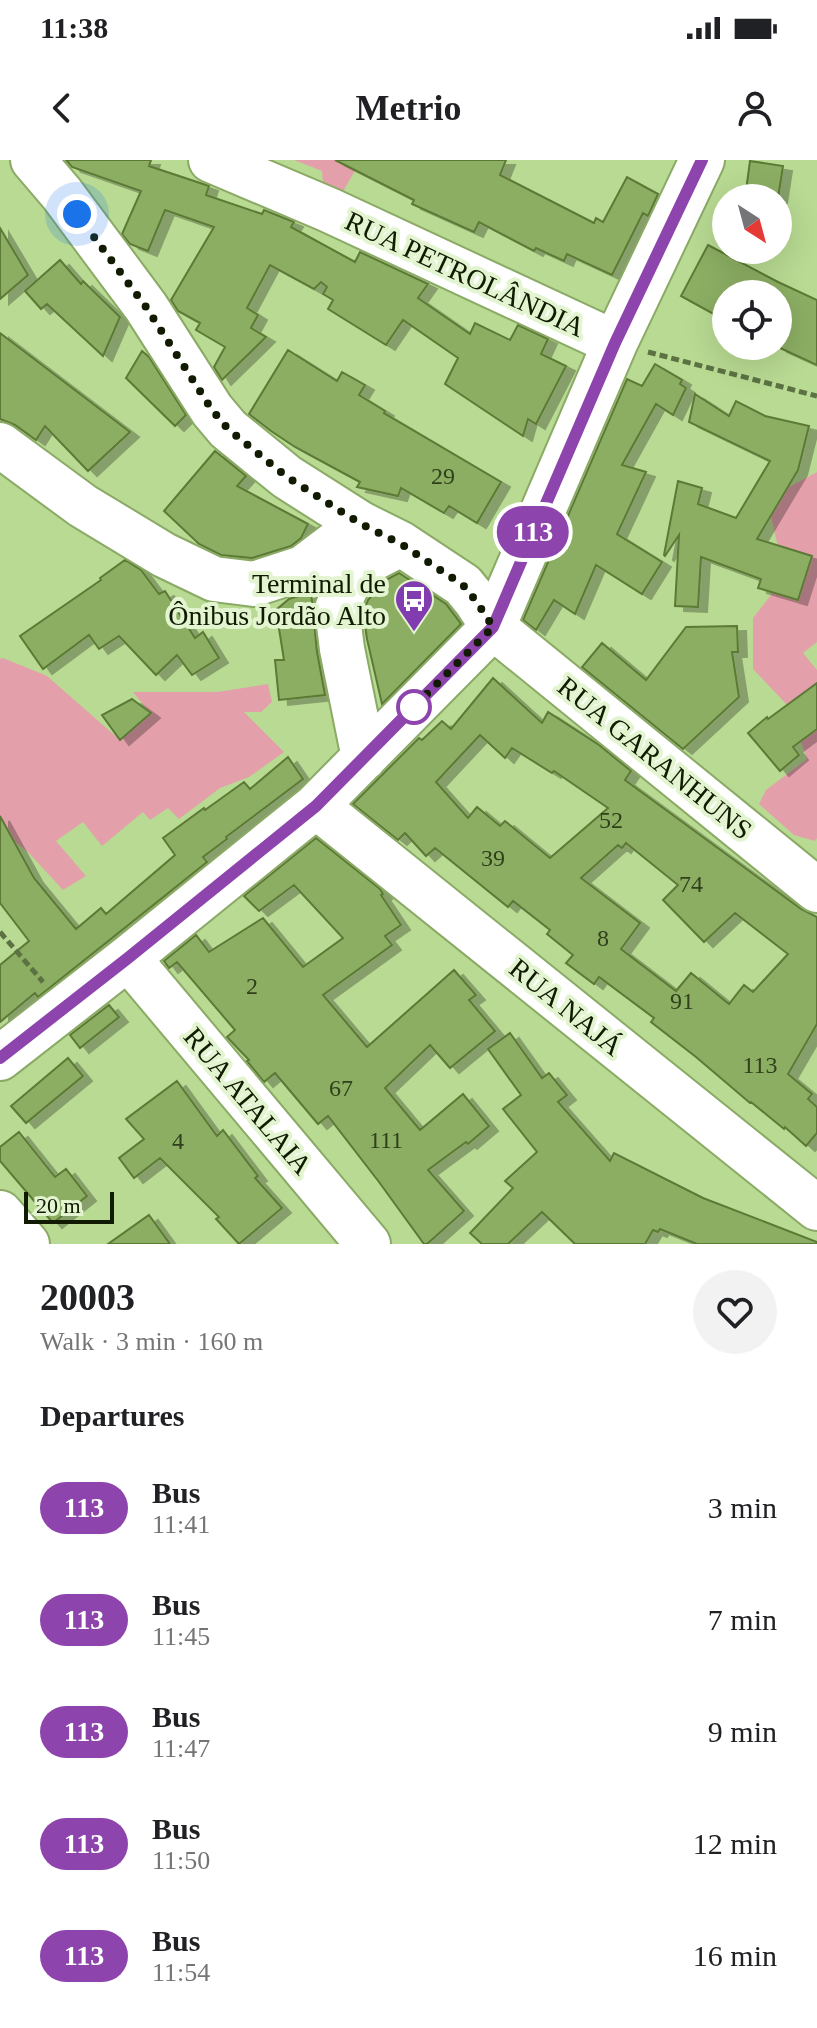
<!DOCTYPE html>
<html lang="en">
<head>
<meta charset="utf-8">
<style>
	:root { --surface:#fff; --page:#f2f2f2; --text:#202124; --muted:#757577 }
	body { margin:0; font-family:"Times New Roman",serif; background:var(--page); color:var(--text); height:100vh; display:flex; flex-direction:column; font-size:30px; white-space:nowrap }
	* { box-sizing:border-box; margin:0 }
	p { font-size:26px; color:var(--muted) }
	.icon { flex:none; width:44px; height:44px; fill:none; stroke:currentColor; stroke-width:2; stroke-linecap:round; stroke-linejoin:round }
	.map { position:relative; height:1084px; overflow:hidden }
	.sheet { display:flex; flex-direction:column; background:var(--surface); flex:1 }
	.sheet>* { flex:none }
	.badge { padding:0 16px; border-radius:26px; font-size:28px; line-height:52px }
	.needle { width:52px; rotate:144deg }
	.tools { position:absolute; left:712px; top:24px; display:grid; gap:16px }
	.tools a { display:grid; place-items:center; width:80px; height:80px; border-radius:50%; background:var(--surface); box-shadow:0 8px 32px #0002; font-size:40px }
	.scale { position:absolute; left:24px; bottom:20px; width:90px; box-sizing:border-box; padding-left:8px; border:4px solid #101b01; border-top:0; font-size:22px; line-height:28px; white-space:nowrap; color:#101b01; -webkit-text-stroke:6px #e3f4d1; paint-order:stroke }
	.you { position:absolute; width:40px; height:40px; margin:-20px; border:6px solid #fff; border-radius:50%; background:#1a73e8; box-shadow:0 0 0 12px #1a73e833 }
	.map>.badge { position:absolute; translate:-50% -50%; box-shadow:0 0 0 4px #fff }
	h2 { padding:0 40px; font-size:30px; line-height:72px }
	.round { display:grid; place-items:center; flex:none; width:84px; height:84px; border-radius:42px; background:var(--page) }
	.summary { display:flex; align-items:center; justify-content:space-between; height:136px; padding:0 40px }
	h1 { font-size:38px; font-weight:800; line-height:60px }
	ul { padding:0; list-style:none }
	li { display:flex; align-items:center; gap:24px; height:112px; padding:0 40px }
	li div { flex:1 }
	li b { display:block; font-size:30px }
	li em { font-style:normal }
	li .badge { min-width:88px; font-weight:700; text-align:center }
	.status { display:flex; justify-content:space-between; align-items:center; height:56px; padding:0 40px; background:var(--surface); direction:ltr }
	.status svg { height:22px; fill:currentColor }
	header { display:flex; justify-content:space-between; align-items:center; height:104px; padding:0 40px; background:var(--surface); font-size:36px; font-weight:800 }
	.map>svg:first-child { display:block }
</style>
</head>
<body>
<div class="status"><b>11:38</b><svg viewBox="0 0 49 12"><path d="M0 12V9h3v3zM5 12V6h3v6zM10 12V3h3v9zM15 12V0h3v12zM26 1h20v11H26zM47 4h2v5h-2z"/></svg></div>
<header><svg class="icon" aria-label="back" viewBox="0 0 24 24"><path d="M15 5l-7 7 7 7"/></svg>Metrio<svg class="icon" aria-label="person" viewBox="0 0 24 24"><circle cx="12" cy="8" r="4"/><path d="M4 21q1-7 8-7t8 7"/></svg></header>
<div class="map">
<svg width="817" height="1084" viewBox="0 0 817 1084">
	<defs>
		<filter id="shadow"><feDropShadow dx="9" dy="5" stdDeviation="0" flood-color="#0004"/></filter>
	</defs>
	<rect width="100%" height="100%" fill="#b8da92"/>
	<path fill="#e3a0aa" d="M294 0H361L341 35 323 23 322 11Z
		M817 312V482L803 493 817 510V678L815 681 794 675 759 644 766 630 807 599 789 547 753 509V458L785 417 767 339Z
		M3 498 47 516 120 580 150 553 133 532H217L268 524 272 542 261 552H244L284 592 249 617 220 628 179 659 168 648 150 660 143 652 102 686 83 662 56 681 86 716 63 730 28 692 0 670V499Z"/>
	<path fill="#8cae63" stroke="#5c7a35" stroke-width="2" fill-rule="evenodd" filter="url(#shadow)" d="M66 0H151L149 6 209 26 206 35 262 54 264 50 294 62 291 67 355 102 360 92 428 124 418 138 470 174 475 163 510 180 518 165 548 179 541 194 566 206 536 264 528 259 523 276 445 224 458 198 403 160 386 185 328 149 333 140 323 134 327 127 321 122 314 129 270 105 247 148 258 155 251 168 266 177 222 220 214 207 225 187 196 170 200 163 178 151 171 140 214 67 165 50 148 91 130 84 122 74 141 31 72 7Z
		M335 0H506L500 15 594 63 596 58 603 62 627 17 658 34 648 56 643 53 612 115 567 94 564 101 536 88 534 91 479 62 474 72 412 44 414 40Z
		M750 1 783 6 778 38H745Z
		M0 68 28 115 0 139Z
		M708 85 778 122 817 140V205L778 187V134H726V144L719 157 681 136Z
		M60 100 81 124 83 121 120 157 103 196 47 144 41 149 25 131Z
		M0 173 130 272 88 311 45 266 36 280 15 265 0 259Z
		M288 190 337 221 342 212 365 225 359 235 385 251 384 253 501 322 477 363 449 346 444 353 401 328 398 336 357 327 360 322 295 287 271 271 249 254Z
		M142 191 149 197 186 255 175 266 126 218Z
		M655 204 682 220 680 224 686 228 673 255 656 244 622 305 646 312 617 374 662 402 642 434 596 405 575 454 554 440 536 470 523 460 627 219 642 226Z
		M695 234 729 256 736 241 765 256 809 266 798 310 757 379 812 396 798 440 758 428 761 419 701 397 698 447 675 446 679 375 665 396 664 395 678 321 702 328 698 344 736 358 770 301 689 262Z
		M215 291 246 316 237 326 308 364 301 378 291 386 252 398 221 395 199 384 164 351Z
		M125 400 141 410 159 434 165 431 195 478 203 472 219 498 192 515 177 495 156 515 119 476 99 489 89 475 43 509 20 476 101 420 100 418Z
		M399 413 446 444 461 464 382 544 367 479 363 452 368 440 384 421Z
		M311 432 317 492 325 535 279 540 275 500H284L276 450 289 439Z
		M737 466 738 492H732L739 537 683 589 582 507 602 483 646 520 686 467Z
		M493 518 542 563 548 552 599 585 631 611 625 620 801 749 817 757V864L788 914 812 934 808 939 817 947V973L806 986 785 967 784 969 751 942 750 943 696 897 651 862 654 858 599 817 594 824 566 803 573 795 547 774 550 770 513 741 508 747 435 688 426 696 405 673 398 680 353 644 419 578 422 580 442 561 451 569ZM480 575 505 598 512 588 552 613 554 611 608 648 550 698 505 661 500 666 477 647 468 658 436 622ZM626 683 678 725 663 740 704 782 735 753 788 794 753 832 744 825 729 844 691 813 676 831 621 789 640 763 581 718 618 685 622 688Z
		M817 523V569L793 587 799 595 780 611 748 573 767 557 768 559Z
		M132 539 151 553 120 580 102 555Z
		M288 597 303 619 226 677 227 679 203 697 207 702 112 778 38 837 35 833 0 862V805L29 781 0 743V656L34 718 76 769 101 748 106 754 175 695 163 678 204 648 205 650 244 622 250 629Z
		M316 678 380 729 383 734 381 735 401 765 385 776 392 785 323 835 367 887 454 810 476 835 469 840 495 871 450 908 430 885 385 928 420 970 463 934 489 966 468 984 466 982 428 1010 464 1051 427 1084H424L379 1022 328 956 318 964 275 913 264 922 247 901 249 900 227 877 235 870 177 802 169 808 164 801 196 775 209 792 263 758 303 807 343 778 294 725 259 751 244 736Z
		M109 845 119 857 80 888 70 875Z
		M510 873 542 918 549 913 567 935 558 942 610 1001 614 993 703 1038 817 1082 816 1084H697L660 1069 658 1072 653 1070 645 1084H575L542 1052 508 1084H482L470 1073 513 1028 505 1021 537 992 503 949 521 935 488 889Z
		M68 898 83 916 26 963 11 946Z
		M177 921 217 976 223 970 258 1016 255 1018 282 1048 239 1084 216 1059 219 1057 160 998 134 1018 119 998 144 979 126 959Z
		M19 972 55 1017 66 1009 87 1036 53 1063 0 1001V987Z
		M149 1055 170 1084H108Z"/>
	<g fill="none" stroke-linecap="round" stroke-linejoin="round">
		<defs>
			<path id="minor" d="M33 0 62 34 146 147 212 250 228 269 287 317 361 364 401 384 463 425 476 441 493 467 817 730
				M211 0 329 50 615 183
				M0 285 83 346 164 395 214 419 254 424 303 408 361 364
				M364 598 342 489 337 449 346 427 366 402 401 384
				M316 646 817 1048
				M128 798 368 1084
				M0 898 128 798 316 646 493 467 615 183 702 0
				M0 1053 27 1084"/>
		</defs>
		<use href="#minor" stroke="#8aaa65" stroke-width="48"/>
		<path stroke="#5c7243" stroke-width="5" stroke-dasharray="8 4" stroke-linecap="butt" d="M648 192 817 236
			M0 772 43 822"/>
		<use href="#minor" stroke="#fff" stroke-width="44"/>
	</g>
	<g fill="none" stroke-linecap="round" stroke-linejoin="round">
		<defs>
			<path id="line" d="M0 898 128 798 316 646 493 467 615 183 702 0"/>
		</defs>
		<use href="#line" stroke="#fff" stroke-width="18"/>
		<use href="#line" stroke="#8e44ad" stroke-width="12"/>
		<path stroke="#101b01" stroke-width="8" stroke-dasharray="0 14.4" d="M77 54 146 147 212 250 228 269 287 317 361 364 401 384 463 425 476 441 493 467 407 554 414 547"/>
	</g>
	<defs>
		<symbol id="bus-pin" viewBox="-11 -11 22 30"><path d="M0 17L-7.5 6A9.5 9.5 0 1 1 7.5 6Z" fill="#813cb0" stroke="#e3f4d1"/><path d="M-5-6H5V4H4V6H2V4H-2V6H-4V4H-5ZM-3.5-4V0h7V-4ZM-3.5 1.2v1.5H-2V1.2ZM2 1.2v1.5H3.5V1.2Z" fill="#fff"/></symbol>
	</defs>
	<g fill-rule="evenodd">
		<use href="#bus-pin" x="392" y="417" width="44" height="60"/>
	</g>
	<circle fill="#fff" stroke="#8e44ad" stroke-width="4" cx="414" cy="547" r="16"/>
	<g text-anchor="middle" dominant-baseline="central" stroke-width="8" stroke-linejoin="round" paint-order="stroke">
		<g font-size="24" fill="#2f401a">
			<text x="443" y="316">29</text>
			<text x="611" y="660">52</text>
			<text x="493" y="698">39</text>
			<text x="691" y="724">74</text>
			<text x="603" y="778">8</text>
			<text x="252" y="826">2</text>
			<text x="682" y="841">91</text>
			<text x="760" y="905">113</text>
			<text x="341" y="928">67</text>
			<text x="386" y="980">111</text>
			<text x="178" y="981">4</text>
		</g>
		<g font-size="28" fill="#101b01" stroke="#e3f4d1">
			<text transform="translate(465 114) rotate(25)">RUA PETROLÂNDIA</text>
			<text transform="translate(655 598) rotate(39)">RUA GARANHUNS</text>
			<text transform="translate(566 847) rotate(39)">RUA NAJÁ</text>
			<text transform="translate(248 941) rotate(50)">RUA ATALAIA</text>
		</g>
		<g font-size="28" fill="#101b01" stroke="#e3f4d1" text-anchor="end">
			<text x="386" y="423">Terminal de<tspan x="386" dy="32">Ônibus Jordão Alto</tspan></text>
		</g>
	</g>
</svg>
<div class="tools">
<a><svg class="needle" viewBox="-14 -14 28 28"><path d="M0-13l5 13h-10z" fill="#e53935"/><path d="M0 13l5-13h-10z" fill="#757577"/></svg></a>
<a><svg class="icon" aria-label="locate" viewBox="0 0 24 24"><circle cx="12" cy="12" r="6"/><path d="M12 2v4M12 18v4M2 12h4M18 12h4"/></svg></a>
</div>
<div class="scale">20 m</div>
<div class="you" style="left:77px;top:54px"></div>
<b class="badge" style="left:533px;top:372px;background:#8e44ad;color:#fff">113</b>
</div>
<section class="sheet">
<div class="summary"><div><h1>20003</h1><p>Walk · 3 min · 160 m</p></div><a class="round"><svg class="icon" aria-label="heart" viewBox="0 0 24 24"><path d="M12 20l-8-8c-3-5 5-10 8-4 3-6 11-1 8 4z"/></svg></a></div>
<h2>Departures</h2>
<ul>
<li><span class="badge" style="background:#8e44ad;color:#fff">113</span><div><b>Bus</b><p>11:41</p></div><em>3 min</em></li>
<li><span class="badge" style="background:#8e44ad;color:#fff">113</span><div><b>Bus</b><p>11:45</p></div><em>7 min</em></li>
<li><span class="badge" style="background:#8e44ad;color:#fff">113</span><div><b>Bus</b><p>11:47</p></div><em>9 min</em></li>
<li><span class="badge" style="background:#8e44ad;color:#fff">113</span><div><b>Bus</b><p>11:50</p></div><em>12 min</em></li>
<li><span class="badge" style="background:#8e44ad;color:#fff">113</span><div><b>Bus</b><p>11:54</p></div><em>16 min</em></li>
</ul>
</section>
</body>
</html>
